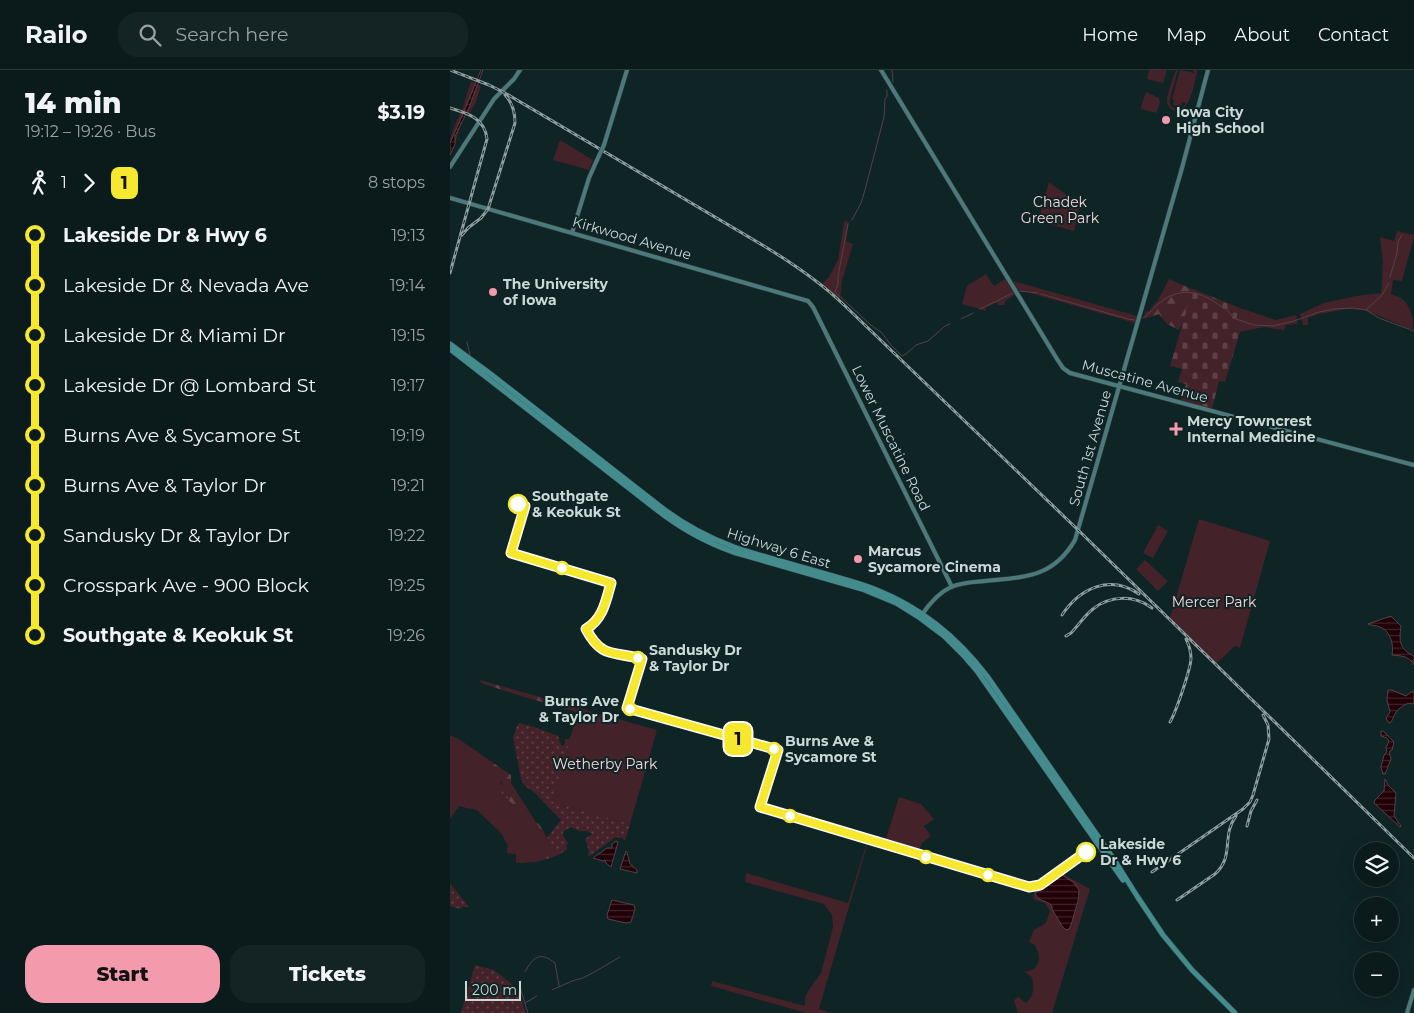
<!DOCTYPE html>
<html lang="en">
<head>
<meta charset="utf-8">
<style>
	:root { --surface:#0b1b1c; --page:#142425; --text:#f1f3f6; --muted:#9aa1a3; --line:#2b393b; --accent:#f39aac }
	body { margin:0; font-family:Montserrat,sans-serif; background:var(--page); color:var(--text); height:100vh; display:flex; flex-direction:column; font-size:19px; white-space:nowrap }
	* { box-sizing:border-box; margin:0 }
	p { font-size:16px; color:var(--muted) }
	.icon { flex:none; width:28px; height:28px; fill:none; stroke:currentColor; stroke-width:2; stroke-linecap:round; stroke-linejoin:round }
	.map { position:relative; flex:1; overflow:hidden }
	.sheet { display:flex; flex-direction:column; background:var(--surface); width:450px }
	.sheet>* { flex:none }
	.badge { padding:0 10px; border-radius:8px; font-size:18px; line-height:32px }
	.controls { position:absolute; left:904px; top:772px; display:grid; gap:10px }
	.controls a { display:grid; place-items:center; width:45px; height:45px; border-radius:50%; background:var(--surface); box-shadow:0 5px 20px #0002,0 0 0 1px var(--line); font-size:25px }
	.scale { position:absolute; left:15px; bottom:12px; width:56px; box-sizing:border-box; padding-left:5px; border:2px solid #cbd8d8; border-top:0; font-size:14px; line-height:18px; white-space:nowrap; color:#cbd8d8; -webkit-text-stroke:4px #0f2425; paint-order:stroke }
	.map>.badge { position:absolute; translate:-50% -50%; box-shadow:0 0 0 2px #fff }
	.legs { display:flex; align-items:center; gap:8px; height:55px; padding:0 25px; font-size:16px }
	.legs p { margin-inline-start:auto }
	.summary { display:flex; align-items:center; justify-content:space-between; height:85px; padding:0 25px }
	h1 { font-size:28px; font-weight:800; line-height:38px }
	.button { display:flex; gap:10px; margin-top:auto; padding:10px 25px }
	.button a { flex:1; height:58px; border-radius:20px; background:var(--accent); color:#111; font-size:20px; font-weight:800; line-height:58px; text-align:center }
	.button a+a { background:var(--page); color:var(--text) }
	ul { padding:0 25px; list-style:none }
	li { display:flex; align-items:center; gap:18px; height:50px; font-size:19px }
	li i { display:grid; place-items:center; width:8px; height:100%; margin:0 6px; background:currentColor }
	li i::after { content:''; width:12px; height:12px; margin:-6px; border:4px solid; border-radius:50%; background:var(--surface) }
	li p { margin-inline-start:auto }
	li:first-child i { background:linear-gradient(#0000 50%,currentColor 0) }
	li:last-child i { background:linear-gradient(currentColor 50%,#0000 0) }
	header { display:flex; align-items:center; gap:30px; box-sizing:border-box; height:70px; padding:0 25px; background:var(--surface); border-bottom:1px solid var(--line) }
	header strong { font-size:24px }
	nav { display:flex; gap:28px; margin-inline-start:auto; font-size:18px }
	.search { width:350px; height:45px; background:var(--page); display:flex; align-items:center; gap:12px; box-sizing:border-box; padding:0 18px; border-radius:20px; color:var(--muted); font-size:19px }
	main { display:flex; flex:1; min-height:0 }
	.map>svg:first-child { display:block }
</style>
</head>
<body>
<header>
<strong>Railo</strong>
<div class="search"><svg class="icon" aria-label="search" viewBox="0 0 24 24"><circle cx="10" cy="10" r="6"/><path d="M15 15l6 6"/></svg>Search here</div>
<nav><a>Home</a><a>Map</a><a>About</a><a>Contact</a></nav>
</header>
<main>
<section class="sheet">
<div class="summary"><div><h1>14 min</h1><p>19:12 – 19:26 · Bus</p></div><b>$3.19</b></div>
<div class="legs"><svg class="icon" aria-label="walk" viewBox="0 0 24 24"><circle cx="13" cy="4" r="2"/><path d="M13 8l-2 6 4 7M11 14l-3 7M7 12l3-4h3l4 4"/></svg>1<svg class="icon" aria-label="forward" viewBox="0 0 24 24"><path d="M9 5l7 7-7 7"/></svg><b class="badge" style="background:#f5e82f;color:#111">1</b><p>8 stops</p></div>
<ul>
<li><i style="color:#f5e82f"></i><b>Lakeside Dr &amp; Hwy 6</b><p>19:13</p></li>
<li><i style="color:#f5e82f"></i><span>Lakeside Dr &amp; Nevada Ave</span><p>19:14</p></li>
<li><i style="color:#f5e82f"></i><span>Lakeside Dr &amp; Miami Dr</span><p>19:15</p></li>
<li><i style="color:#f5e82f"></i><span>Lakeside Dr @ Lombard St</span><p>19:17</p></li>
<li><i style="color:#f5e82f"></i><span>Burns Ave &amp; Sycamore St</span><p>19:19</p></li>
<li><i style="color:#f5e82f"></i><span>Burns Ave &amp; Taylor Dr</span><p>19:21</p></li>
<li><i style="color:#f5e82f"></i><span>Sandusky Dr &amp; Taylor Dr</span><p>19:22</p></li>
<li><i style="color:#f5e82f"></i><span>Crosspark Ave - 900 Block</span><p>19:25</p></li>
<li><i style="color:#f5e82f"></i><b>Southgate &amp; Keokuk St</b><p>19:26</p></li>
</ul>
<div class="button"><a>Start</a><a>Tickets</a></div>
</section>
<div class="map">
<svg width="964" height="943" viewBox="0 0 964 943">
	<defs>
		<pattern id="grass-dots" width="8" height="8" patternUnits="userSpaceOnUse" patternTransform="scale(1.25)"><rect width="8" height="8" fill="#442229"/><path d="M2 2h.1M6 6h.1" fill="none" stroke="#5e4147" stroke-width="1.8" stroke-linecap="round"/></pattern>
		<pattern id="forest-firs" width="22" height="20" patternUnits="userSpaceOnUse" patternTransform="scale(1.25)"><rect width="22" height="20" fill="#442229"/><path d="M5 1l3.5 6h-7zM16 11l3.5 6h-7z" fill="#5e4147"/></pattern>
		<pattern id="cemetery-stones" width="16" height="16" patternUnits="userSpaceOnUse" patternTransform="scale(1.25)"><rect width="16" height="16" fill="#442229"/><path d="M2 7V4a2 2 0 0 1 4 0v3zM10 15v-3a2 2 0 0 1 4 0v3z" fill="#5e4147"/></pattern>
		<pattern id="water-rules" width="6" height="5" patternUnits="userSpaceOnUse" patternTransform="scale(1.25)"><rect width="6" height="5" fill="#210008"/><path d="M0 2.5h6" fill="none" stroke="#40242b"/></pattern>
	</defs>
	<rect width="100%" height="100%" fill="#0f2425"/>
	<path fill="url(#grass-dots)" d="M69 653 84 657 108 666 111 675 113 676 115 673V669H119L122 663 103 731 180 754 175 771 172 768 166 767 138 787 139 781 135 769 142 764 137 761H129L121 757 113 762V765L118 774 116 775 117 779C104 791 82 792 66 793V784L57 783 58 776 52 764 27 740 9 736 3 744 0 736V672L46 706 58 724 64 735V737L99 774 97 768 111 750 84 722 75 716 71 709 63 667 67 656Z
		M0 813 19 837H13L10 839 0 836Z
		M25 895 44 900 67 918 76 943H11Z"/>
	<path fill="url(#forest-firs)" d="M719 209 767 230 742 233 729 260 717 254 709 244 694 249 695 242 699 241 704 234 707 232Z
		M30 610 129 638 127 646 126 643 123 641 71 626 31 613Z
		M0 665 10 670 61 705V713L84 749 61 745 64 735 57 729 59 727 58 724 54 723 51 718 52 713 46 706 0 672Z
		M88 753 94 762 99 774 105 781 103 784 92 788 83 754Z"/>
	<path fill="url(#cemetery-stones)" d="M743 219 790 238 783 260 790 262 775 312 769 311 762 339 731 330 736 314 728 312 732 299 720 296Z"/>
	<path fill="#442229" d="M699 0H717L713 13 697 9Z
		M726 0H728L720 29V34L722 37C727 40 733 39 736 33L732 32 731 37 723 35 724 30 722 29 730 0 744 3V1L741 0H747V1C745 12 739 48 723 40 720 39 717 35 717 31 717 22 723 8 726 0Z
		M21 11 31 16 25 35H24L19 45 15 44 5 73 0 71C0 66 9 44 12 40Z
		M696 22 709 28 710 33 706 43 691 39V37Z
		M110 70 143 90 139 100 103 90Z
		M599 112 618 126 624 128 630 134 624 161 599 154 589 147Z
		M394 151 399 152 396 171 403 174 392 211 390 229 372 214 379 207 388 190Z
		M947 161 964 165V167L952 211 943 210 941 224C943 225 946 226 949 227 960 232 964 249 963 260L915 240 897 239 869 244 858 248V255H853L850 244 874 233 906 226 931 223 933 193 930 167 944 171Z
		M536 204 544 216 555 209 565 225 556 230 554 235H547L548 232 535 238 536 241 512 234 517 216Z
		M563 211 687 246 685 253 566 219Z
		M790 238 826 250 846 245 848 254 836 255 834 260 814 257 790 262 783 260Z
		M749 449 820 471 790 578 785 576 766 594 720 548Z
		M708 455 718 461 703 488 693 483Z
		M695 490 718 511 708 521 686 499Z
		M129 638 207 660 180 754 102 732Z
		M0 669 10 672 53 703C45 725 50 726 65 742L73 733 93 763 87 769 96 788 86 792 66 793V784L57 783 58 776 52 764 27 740 9 736 0 749Z
		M449 727 471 734 484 749 474 756 481 766 472 773 468 782 435 772Z
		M417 772H418L369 939 381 943H354L353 942 261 916 262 911 355 936V927L360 918 371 903 383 857 382 845 374 834 295 812 296 803 398 833Z
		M611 803 640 819 602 943H568L564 930 568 927 576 933C584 925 585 917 581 906L574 902 584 899C591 890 590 886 585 875L579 872 584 860 596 853 600 841 595 833 583 829 585 820 592 817Z"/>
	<path fill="url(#water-rules)" stroke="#544146" d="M31 0H33L18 40 5 66V74L0 85V73L13 44Z
		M941 546 951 556C949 571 949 579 964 586V595C959 586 952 586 942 585 944 576 941 561 930 557 926 555 922 556 918 554Z
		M938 620H942L956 626 961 622H964V634L959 633C954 635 949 638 946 642 943 647 943 650 940 653L938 652 936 648 940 642 937 630Z
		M931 661H933L944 672 942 680 939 682 941 689 935 704H933L931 697 934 685 937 682 936 678 939 671 937 668 931 666Z
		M935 709 938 715 946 723 944 746 951 756 950 757 924 733 925 730 934 721Z
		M166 771 168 772 161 797 156 793 155 790 153 791 143 788 157 778H162V774Z
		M176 781 177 782 180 794 187 800V803L170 799Z
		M612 805 623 812 629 820 628 831 621 855 619 859 616 860 612 856 602 839V836C596 829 589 833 585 823L597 816Z
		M162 830 184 835 185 839 181 852 176 853 158 849 157 845Z"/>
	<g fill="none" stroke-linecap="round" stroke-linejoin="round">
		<path stroke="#544146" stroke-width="1" d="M442 0 443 12
			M402 150 411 133 415 120 434 47 435 29 437 26V20
			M398 154 388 206V214L385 222 422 256 431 262 441 275 452 286 456 284 466 275 478 271 495 256 500 254
			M940 207 947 183 948 172 952 165
			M569 221 588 223
			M591 224 678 249 685 250
			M530 239 563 223
			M916 240 932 225 939 213
			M693 248C698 245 702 240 707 235 724 219 744 219 763 231 770 236 780 240 783 248L804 255 823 256 844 251 869 242 885 239 903 238 916 240 929 248 964 261
			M511 249 523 243
			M17 272 20 285
			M75 902C83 887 90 881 105 893L109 916
			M71 911 70 917 78 943
			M102 920 122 911 133 908 146 901 170 887
			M75 933 87 926"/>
		<defs>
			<path id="secondary" d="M431 0 607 289 613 298 620 303 964 395
				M154 75 177 0
				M0 97 44 29 64 9 70 0
				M0 128 358 231 363 237 502 517
				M122 163 139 108 147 90
				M471 546C479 534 488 523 501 517 512 512 523 512 535 511 574 507 603 508 625 470L732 98 758 0
				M957 943 964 920"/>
			<path id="primary" d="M0 274 42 305 211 437C233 454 257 467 284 477 314 487 345 495 376 504 393 509 410 513 427 520 472 538 508 568 537 606L665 791 687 826 713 865 742 900 785 943
				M0 279 207 440C230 458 255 472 283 482L412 519 446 533 470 548 494 566 515 587 527 601 673 810"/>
		</defs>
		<use href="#secondary" stroke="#313e3e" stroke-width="5"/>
		<use href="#primary" stroke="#313e3e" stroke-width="6"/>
		<use href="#secondary" stroke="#4c7a7c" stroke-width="4"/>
		<use href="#primary" stroke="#448b8d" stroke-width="5"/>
		<defs>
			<path id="rail" d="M0 0 39 15 55 23 314 176C342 193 369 211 393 234L625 457 964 788
				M0 38C17 43 35 48 37 69L0 203
				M12 165 18 158 31 148 38 139 65 53C65 42 63 33 55 25
				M612 545C630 518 660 504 689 524
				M616 566 621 563C628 556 634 546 643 539 660 525 684 525 702 538
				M720 652C726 642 741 598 741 588 741 581 739 575 736 569
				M797 756 801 741 807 730
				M702 802 793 739 800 732 803 725 819 669 818 655 813 645
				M727 830 765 804C785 786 771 766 786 746"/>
		</defs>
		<use href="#rail" stroke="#8e9e9e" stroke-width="3"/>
		<use href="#rail" stroke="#0f2425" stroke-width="1" stroke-dasharray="4" stroke-linecap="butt"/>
		<defs>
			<path id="secondary-bridge" d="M147 90 154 75"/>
		</defs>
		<use href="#secondary-bridge" stroke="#313e3e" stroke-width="5" stroke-linecap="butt"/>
		<use href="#secondary-bridge" stroke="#4c7a7c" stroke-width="4"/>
	</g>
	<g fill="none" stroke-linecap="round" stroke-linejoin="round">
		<defs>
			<path id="line-1" d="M68 434 75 436 61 483 161 513C156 531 153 549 136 559 152 589 163 581 192 589L177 638 328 680 310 737 579 817 590 815 636 782"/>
		</defs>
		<use href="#line-1" stroke="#fff" stroke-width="11"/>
		<use href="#line-1" stroke="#f5e82f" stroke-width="8"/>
	</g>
	<g fill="#f39aac" stroke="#0f2425" stroke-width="2">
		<circle cx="716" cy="50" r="5"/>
		<circle cx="43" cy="222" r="5"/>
		<path d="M723.5 351.5h5v5h5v5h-5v5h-5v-5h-5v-5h5z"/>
		<circle cx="408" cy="489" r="5"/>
	</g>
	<g fill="#fff" stroke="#f5e82f" stroke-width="2.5">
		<circle cx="68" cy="434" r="9"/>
		<circle cx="112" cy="498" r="6"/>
		<circle cx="188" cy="588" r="6"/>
		<circle cx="180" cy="639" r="6"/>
		<circle cx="324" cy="679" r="6"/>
		<circle cx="340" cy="746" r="6"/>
		<circle cx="636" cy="782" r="9"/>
		<circle cx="476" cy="787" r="6"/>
		<circle cx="538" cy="805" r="6"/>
	</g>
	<g text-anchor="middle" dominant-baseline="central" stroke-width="4" stroke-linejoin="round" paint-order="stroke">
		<g font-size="14" font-weight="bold" fill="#cbd8d8" stroke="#0f2425" text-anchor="start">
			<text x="726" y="42">Iowa City<tspan x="726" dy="16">High School</tspan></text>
			<text x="53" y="214">The University<tspan x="53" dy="16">of Iowa</tspan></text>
			<text x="737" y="351">Mercy Towncrest<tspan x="737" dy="16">Internal Medicine</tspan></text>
			<text x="418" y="481">Marcus<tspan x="418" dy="16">Sycamore Cinema</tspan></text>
		</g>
		<g font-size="14" fill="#f8d6db" stroke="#0f2425">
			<text x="610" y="132">Chadek<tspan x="610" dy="16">Green Park</tspan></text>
			<text x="764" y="532">Mercer Park</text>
			<text x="155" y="694">Wetherby Park</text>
		</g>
		<g font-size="14" fill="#cbd8d8" stroke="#0f2425">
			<text transform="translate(182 168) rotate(16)">Kirkwood Avenue</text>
			<text transform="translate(695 311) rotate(15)">Muscatine Avenue</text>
			<text transform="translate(441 368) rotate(64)">Lower Muscatine Road</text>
			<text transform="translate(640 378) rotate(-74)">South 1st Avenue</text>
			<text transform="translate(329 478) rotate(17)">Highway 6 East</text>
		</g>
		<g font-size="14" font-weight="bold" fill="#cbd8d8" stroke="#0f2425" text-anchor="start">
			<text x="82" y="426">Southgate<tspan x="82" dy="16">&amp; Keokuk St</tspan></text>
			<text x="199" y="580">Sandusky Dr<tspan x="199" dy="16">&amp; Taylor Dr</tspan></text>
			<text x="169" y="631" text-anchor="end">Burns Ave<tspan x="169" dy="16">&amp; Taylor Dr</tspan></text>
			<text x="335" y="671">Burns Ave &amp;<tspan x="335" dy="16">Sycamore St</tspan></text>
			<text x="650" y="774">Lakeside<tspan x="650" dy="16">Dr &amp; Hwy 6</tspan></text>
		</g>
	</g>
</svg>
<div class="controls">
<a><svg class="icon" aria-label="layers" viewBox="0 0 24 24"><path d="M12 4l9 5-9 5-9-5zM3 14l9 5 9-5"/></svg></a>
<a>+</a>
<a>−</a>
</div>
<div class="scale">200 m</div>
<b class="badge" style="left:288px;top:669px;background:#f5e82f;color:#111">1</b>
</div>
</main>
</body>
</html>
